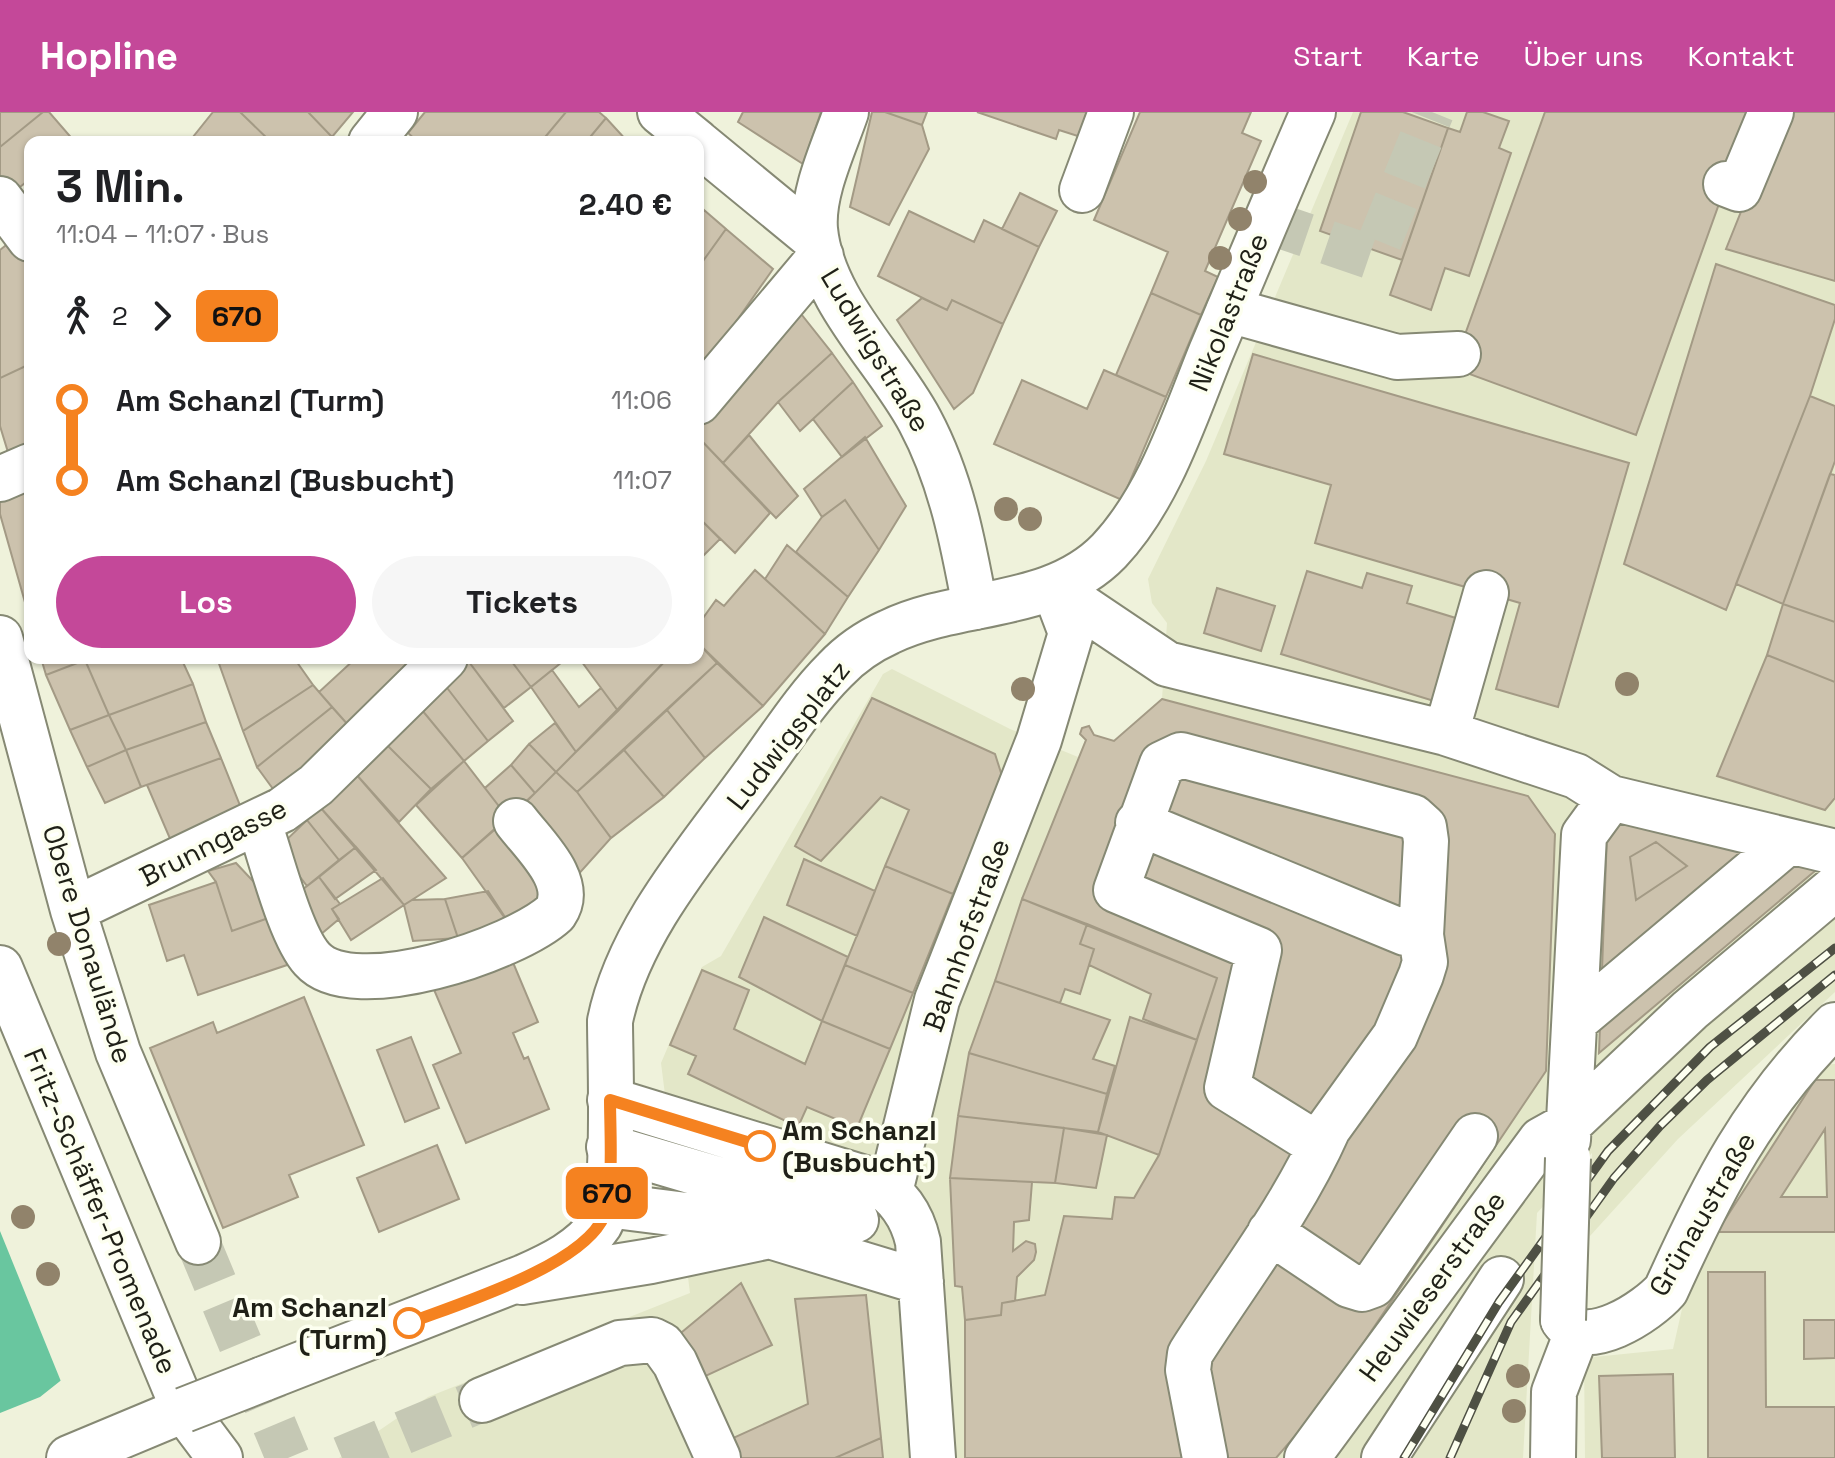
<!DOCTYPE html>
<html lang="de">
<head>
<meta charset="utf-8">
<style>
	:root { --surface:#fff; --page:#f6f6f6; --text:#202124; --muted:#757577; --accent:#c44899 }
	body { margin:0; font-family:"Space Grotesk",sans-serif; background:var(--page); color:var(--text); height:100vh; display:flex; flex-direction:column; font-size:30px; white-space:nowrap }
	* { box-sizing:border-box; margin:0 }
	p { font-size:26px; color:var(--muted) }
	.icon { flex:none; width:44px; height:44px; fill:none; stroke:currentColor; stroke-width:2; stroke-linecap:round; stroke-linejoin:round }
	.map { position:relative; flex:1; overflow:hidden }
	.side { position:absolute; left:24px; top:24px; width:680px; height:528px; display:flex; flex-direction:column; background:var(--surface); border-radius:16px; box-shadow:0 2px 6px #0004 }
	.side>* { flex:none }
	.badge { padding:0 16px; border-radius:12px; font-size:28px; line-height:52px }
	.map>.badge { position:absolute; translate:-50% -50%; box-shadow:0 0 0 4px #fff }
	.legs { display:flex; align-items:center; gap:12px; height:88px; padding:0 32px; font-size:26px }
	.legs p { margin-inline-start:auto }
	.headline { display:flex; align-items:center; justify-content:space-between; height:136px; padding:0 32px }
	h1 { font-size:44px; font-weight:700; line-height:60px }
	.cta { display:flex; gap:16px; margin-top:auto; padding:16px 32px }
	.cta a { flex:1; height:92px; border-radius:48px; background:var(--accent); color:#fff; font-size:32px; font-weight:700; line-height:92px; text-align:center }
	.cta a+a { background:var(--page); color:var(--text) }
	ul { padding:0 32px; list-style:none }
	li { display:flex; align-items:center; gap:28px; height:80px; font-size:30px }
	li i { display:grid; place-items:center; width:12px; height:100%; margin:0 10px; background:currentColor }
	li i::after { content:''; width:20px; height:20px; margin:-10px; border:6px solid; border-radius:50%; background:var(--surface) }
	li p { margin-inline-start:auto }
	li:first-child i { background:linear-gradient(#0000 50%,currentColor 0) }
	li:last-child i { background:linear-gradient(currentColor 50%,#0000 0) }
	header { display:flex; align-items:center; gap:48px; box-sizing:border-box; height:112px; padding:0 40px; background:var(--accent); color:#fff }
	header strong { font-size:38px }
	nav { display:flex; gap:44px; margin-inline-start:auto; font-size:28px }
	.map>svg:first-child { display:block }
</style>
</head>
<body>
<header>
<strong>Hopline</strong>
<nav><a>Start</a><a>Karte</a><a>Über uns</a><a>Kontakt</a></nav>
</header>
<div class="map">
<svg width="1835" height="1346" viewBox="0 0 1835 1346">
	<rect width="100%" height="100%" fill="#eff2db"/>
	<path fill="#e3e7c8" d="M1353 0H1835V880L1678 1027 1590 1124 1592 1041 1537 1101 1523 1346H339L428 1285 690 1181 661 951 702 855 721 844 883 562 892 557 1010 617 1078 645 1088 621 1114 629 1162 587 1167 511 1152 491 1148 467 1206 349Z
		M1835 952V1346H1585L1584 1246 1673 1237 1699 1121 1807 953Z"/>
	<path fill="#69c69f" d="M0 1119 92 1346H0Z"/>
	<path fill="#eff2db" d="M64 1266 96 1346H0V1301L40 1285Z"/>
	<path fill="#ccc2ad" stroke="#a39a85" stroke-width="2" fill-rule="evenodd" d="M0 0H43L0 35Z
		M43 0H49L75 30H30V67L11 82 0 69V35Z
		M213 0H240L271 30H189Z
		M240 0H308L332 25 327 30H271Z
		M308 0H353L332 25Z
		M425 0H566L541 30H418L408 21Z
		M566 0H599L606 6 586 30H541Z
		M743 0H821L803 52 738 10Z
		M872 0H885L922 13 929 37 889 113 850 95Z
		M885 0H927L922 13Z
		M977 0H1094L1084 26 1059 18 1056 27Z
		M1140 0H1251L1242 21 1261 29 1205 159 1218 165 1201 203 1151 181 1168 140 1094 108Z
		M1361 0H1403L1448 16 1402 148 1320 119Z
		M1467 0H1483L1509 9 1499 36 1511 41 1469 164 1445 156 1431 198 1390 183 1448 16 1460 20Z
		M1545 0H1752L1636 323 1453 256Z
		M1781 0H1835V169L1726 137Z
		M606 6 628 30H586Z
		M1020 81 1057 99 1039 135 1002 117Z
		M704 98 726 117 698 156V106Z
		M909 99 974 130 984 108 1039 135 1003 212 952 188 947 198 878 164Z
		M726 117 773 157 698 264V156Z
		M15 126 30 146V252L0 266V138Z
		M1716 152 1835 193V207L1810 284 1726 498 1624 452Z
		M1151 181 1201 203 1166 285 1116 263Z
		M922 186 947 198 952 188 1003 212 973 281 954 297 897 208Z
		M794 193 832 241 778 290 723 351 698 325V309Z
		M832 241 853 270 800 319 778 290Z
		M1253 242 1629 351 1558 595 1496 577 1520 491 1315 431 1331 373 1224 342Z
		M30 252V341L11 350 0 314V266Z
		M1104 258 1166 285 1122 388 994 332 1022 268 1087 297Z
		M853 270 882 314 842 345 813 307Z
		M1810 284 1835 294V349L1783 492 1736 472Z
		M749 323 798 384 776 406 723 351Z
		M698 325 770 401 735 441 698 405Z
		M865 325 906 394 879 438 845 388 822 405 804 377Z
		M1830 362 1835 363V510L1783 492Z
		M30 374V508L0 402V380Z
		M845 388 879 438 848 485 796 440 822 405Z
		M698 405 720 427 698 449Z
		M787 433 848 485 825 522 765 467Z
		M755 458 825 522 763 594 698 531V513L716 488 724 494Z
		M1307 459 1362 476 1367 461 1412 474 1407 491 1459 507 1434 589 1281 542Z
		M1217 476 1275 494 1261 539 1204 521Z
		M1783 492 1835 510V570L1767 543Z
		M698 531 717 551 577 680 556 660 668 546H698Z
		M1767 543 1835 570V686L1825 698 1717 664Z
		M41 546H85V548L46 563Z
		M91 546H181L193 572 109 603 85 548Z
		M217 546H294L313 573 243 619Z
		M356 546H412L416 551 349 614 319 580Z
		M466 546H509L531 575 504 596Z
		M466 546 513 609 488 629 441 568Z
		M509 546H567L531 575Z
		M579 546H668L618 599Z
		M85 548 109 603 70 618 46 563Z
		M717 551 763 594 705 646 667 598Z
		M552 558 579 595 601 576 618 599 576 640 531 575Z
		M441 568 488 629 464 649 417 592Z
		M193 572 206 610 126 638 109 603Z
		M313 573 332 595 257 655 243 619Z
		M872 586 995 642 1003 667 953 782 885 754 909 698 881 685 821 749 795 734Z
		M1162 587 1528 684 1555 722 1546 959 1321 1294 1276 1346H965V1208L1001 1203 1002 1191 1045 1183 1064 1104 1112 1107 1115 1085 1134 1086 1159 1043 1217 866 1022 787 1086 628 1080 622 1082 616 1089 614 1094 623 1114 629Z
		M417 592 464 649 431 677 381 627Z
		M332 595 349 614 276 681 257 655Z
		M667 598 705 646 664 685 624 638Z
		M109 603 126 638 87 655 70 618Z
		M206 610 221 646 141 675 126 638Z
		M555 611 576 640 556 660 529 632Z
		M381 627 431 677 399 710 355 661Z
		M529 632 556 660 535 681 511 653Z
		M126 638 141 675 105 691 87 655Z
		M624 638 664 685 611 726 577 680Z
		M221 646 243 701 171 729 147 673Z
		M464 649 508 706 462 746 416 693Z
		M511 653 535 681 508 706 485 676Z
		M556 660 577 680 611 726 576 765 523 693Z
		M355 661 446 766 404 793 320 695Z
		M1608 694 1828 748 1599 941ZM1656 730 1687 754 1636 788 1630 745ZM1723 755 1753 764 1630 834Z
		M320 695 356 735 339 748 307 708Z
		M307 708 339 748 307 774 278 736Z
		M499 713 554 786 512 816 462 746Z
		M1656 730 1687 754 1636 788 1630 745Z
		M356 735 376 758 335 787 319 765Z
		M804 747 875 779 857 824 787 793Z
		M236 751 266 783 274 804 232 819 216 770 208 759Z
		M885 754 953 782 913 881 845 853Z
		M319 765 340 792 332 797 339 807 320 823 294 784Z
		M383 766 404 793 351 828 332 797Z
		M216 770 232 819 274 804 290 852 198 883 184 843 167 849 149 793Z
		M488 779 512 816 458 826 445 787Z
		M445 787 458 826 413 829 404 793 412 788Z
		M1022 787 1087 812 1080 832 1094 837 1080 882 1065 877 1060 891 995 869Z
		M764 805 848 845 822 909 739 865Z
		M1087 812 1217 866 1197 928 1143 907 1151 882 1089 853 1094 837 1080 832Z
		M509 841 538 910 513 921 524 947 528 945 549 997 466 1031 433 953 461 941 432 873Z
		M845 853 913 881 890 937 822 909Z
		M702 858 749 878 734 917 805 952 822 909 890 937 857 1016 807 995 798 1015 688 962 696 944 670 933Z
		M995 869 1110 908 1093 947 1115 954 1107 982 969 941Z
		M304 885 364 1033 289 1063 298 1085 223 1116 150 936 213 910 217 921Z
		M1130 905 1197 928 1159 1043 1098 1020Z
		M411 925 439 996 405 1010 377 938Z
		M969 941 1107 982 1098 1020 958 1004Z
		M1815 968H1835V1120H1717ZM1825 1017 1827 1085H1781Z
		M958 1004 1064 1016 1055 1071 950 1066Z
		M1064 1016 1107 1023 1096 1076 1055 1071Z
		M437 1033 459 1087 379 1120 357 1066Z
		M950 1066 1032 1070 1029 1108 1014 1110 1013 1139 1026 1129 1035 1132 1036 1140 1034 1148 1017 1165 1015 1189 1002 1191 1001 1203 965 1208 962 1175 955 1174Z
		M1708 1160H1765L1766 1295H1835V1346H1708Z
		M741 1171 772 1233 697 1268 676 1225Z
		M866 1183 881 1326 835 1346H726L720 1332 808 1292 795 1187Z
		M1804 1208H1835V1246L1804 1247Z
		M1673 1262 1675 1346H1602L1599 1264Z
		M881 1326 883 1346H835Z"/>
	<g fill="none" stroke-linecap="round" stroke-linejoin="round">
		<path stroke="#c5c8b4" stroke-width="44" stroke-dasharray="44 22" stroke-linecap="butt" d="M1265 109 1373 146 1432 0
			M198 1130 288 1346
			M342 1346 482 1288"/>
		<defs>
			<path id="minor" d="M660 0 697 30
				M846 0C834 35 812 80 815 117 822 190 887 247 920 309 951 367 963 430 975 495
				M371 30 395 0
				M698 31 816 128
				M1726 72 1739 77 1771 0
				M1082 78 1111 0
				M0 87 30 127
				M1229 198 1397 245 1458 242
				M698 290 821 144
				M0 367 30 354
				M1054 476 1167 552 1446 621 1576 664 1611 686 1835 740
				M0 526 73 798 118 940 198 1130
				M1446 621 1486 481
				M259 711C271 745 290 823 312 847 353 893 516 837 555 801 576 770 534 733 516 709
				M1138 711 1405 821 1421 823
				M73 798 282 698 316 673 445 546
				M0 856 184 1298
				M1575 909 1788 730
				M610 988 874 1069C898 1083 912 1103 918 1130L933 1346
				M1568 1028 1584 723 1611 686
				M609 1035 856 1108
				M890 1080 937 888 1039 628 1071 521 1054 476
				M607 1093 710 1106 921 1170
				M1270 1120 1349 1173 1362 1177 1373 1173 1475 1024
				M522 1170 651 1149 765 1125
				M1563 1208C1585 1241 1648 1199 1666 1178 1712 1076 1754 993 1835 913
				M482 1288 620 1231 652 1228 662 1233 675 1251 718 1346
				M1205 1346 1188 1258 1190 1242C1237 1168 1292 1098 1328 1017L1395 924 1421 863 1425 850 1421 823 1426 729 1424 715 1413 705 1181 643 1162 652 1116 778 1259 838 1227 976 1320 1034
				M1307 1346 1541 1028 1568 1013 1690 898 1835 776
				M1384 1346 1501 1167
				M1553 1346 1554 1280 1577 1220"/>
			<path id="major" d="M263 1267 524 1165C551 1153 583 1138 600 1112 616 1087 610 946 610 909 629 816 703 734 757 659 782 625 805 588 835 558 850 542 869 529 889 520 959 486 1051 499 1109 439 1159 386 1184 307 1211 240 1245 160 1278 80 1313 0
				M184 1298 220 1346
				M69 1346 184 1298"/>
		</defs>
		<use href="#minor" stroke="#868974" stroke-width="48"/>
		<use href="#major" stroke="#868974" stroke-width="48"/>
		<use href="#minor" stroke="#fff" stroke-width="44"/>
		<use href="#major" stroke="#fff" stroke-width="44"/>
		<defs>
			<path id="rail" d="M1404 1346 1499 1190 1608 1039 1710 935 1835 836
				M1450 1346 1511 1210 1614 1066 1660 1014 1707 968 1835 863"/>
		</defs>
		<use href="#rail" stroke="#4e5044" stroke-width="9"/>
		<use href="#rail" stroke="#fdfff0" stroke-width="6" stroke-dasharray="18" stroke-linecap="butt"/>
		<defs>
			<path id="minor-bridge" d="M1563 1208 1568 1046"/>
			<path id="major-bridge" d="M184 1298 263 1267"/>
		</defs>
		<use href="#minor-bridge" stroke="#868974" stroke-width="48" stroke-linecap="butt"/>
		<use href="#major-bridge" stroke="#868974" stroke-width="48" stroke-linecap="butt"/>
		<use href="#minor-bridge" stroke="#fff" stroke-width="44"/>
		<use href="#major-bridge" stroke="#fff" stroke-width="44"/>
	</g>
	<g fill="#91836b">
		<circle cx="1255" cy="70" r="12"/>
		<circle cx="1240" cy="107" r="12"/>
		<circle cx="1220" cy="146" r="12"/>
		<circle cx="1006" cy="397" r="12"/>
		<circle cx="1030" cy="407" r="12"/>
		<circle cx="1627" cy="572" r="12"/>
		<circle cx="1023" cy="577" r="12"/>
		<circle cx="59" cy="832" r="12"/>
		<circle cx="23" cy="1105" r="12"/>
		<circle cx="48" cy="1162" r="12"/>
		<circle cx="1518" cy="1264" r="12"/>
		<circle cx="1514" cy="1299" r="12"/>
	</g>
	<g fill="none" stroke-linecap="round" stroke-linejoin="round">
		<defs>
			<path id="line-1" d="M409 1211C458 1192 583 1154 604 1104 614 1079 610 1016 610 988L760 1034"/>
		</defs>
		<use href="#line-1" stroke="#fff" stroke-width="18"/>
		<use href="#line-1" stroke="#f58220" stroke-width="12"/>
	</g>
	<g fill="#fff" stroke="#f58220" stroke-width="4">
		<circle cx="760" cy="1034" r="14"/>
		<circle cx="409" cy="1211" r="14"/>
	</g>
	<g text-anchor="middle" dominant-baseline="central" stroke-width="7" stroke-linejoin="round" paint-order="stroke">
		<g font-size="28" fill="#1f2017" stroke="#fdfff0">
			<text transform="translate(1228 200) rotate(-68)">Nikolastraße</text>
			<text transform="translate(876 238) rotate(59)">Ludwigstraße</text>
			<text transform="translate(788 623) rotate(-52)">Ludwigsplatz</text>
			<text transform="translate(213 730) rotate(-27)">Brunngasse</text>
			<text transform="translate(966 823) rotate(-70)">Bahnhofstraße</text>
			<text transform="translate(88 832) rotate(73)">Obere Donaulände</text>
			<text transform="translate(101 1099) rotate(67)">Fritz-Schäffer-Promenade</text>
			<text transform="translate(1702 1102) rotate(-60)">Grünaustraße</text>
			<text transform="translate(1432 1174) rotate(-54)">Heuwieserstraße</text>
		</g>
		<g font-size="28" font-weight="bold" fill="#1f2017" stroke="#fdfff0" text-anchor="start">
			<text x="782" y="1018">Am Schanzl<tspan x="782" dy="32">(Busbucht)</tspan></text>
			<text x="387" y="1195" text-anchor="end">Am Schanzl<tspan x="387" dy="32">(Turm)</tspan></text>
		</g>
	</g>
</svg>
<b class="badge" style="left:607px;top:1081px;background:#f58220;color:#111">670</b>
<section class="side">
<div class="headline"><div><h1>3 Min.</h1><p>11:04 – 11:07 · Bus</p></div><b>2.40 €</b></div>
<div class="legs"><svg class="icon" aria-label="walk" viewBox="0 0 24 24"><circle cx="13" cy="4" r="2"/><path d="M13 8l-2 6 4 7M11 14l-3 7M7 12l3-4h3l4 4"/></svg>2<svg class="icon" aria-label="forward" viewBox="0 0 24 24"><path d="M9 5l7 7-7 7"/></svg><b class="badge" style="background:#f58220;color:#111">670</b></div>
<ul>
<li><i style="color:#f58220"></i><b>Am Schanzl (Turm)</b><p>11:06</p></li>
<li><i style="color:#f58220"></i><b>Am Schanzl (Busbucht)</b><p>11:07</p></li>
</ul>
<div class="cta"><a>Los</a><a>Tickets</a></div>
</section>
</div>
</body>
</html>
